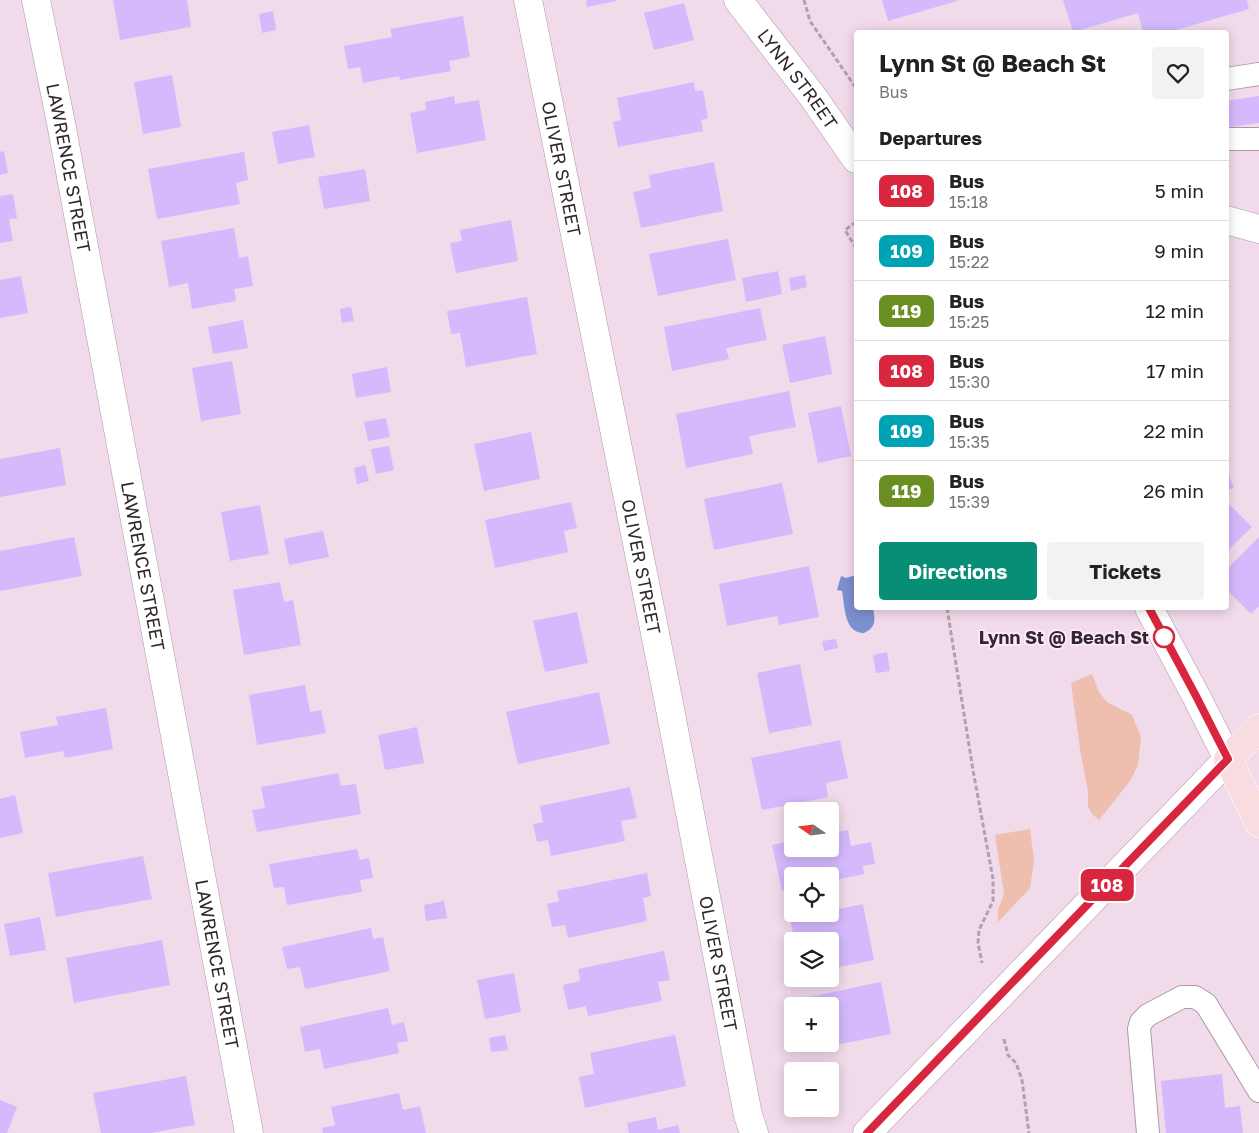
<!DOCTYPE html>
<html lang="en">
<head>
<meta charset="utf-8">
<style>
	:root { --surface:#fff; --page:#f2f2f2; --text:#202124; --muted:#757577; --line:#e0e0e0; --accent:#088e76 }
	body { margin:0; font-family:"Golos Text",sans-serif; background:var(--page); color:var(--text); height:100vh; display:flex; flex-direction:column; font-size:19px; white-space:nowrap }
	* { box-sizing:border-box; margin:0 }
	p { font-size:16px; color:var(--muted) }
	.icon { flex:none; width:28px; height:28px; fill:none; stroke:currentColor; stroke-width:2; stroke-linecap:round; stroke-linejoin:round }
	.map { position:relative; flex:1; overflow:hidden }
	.drawer { position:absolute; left:854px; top:30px; width:375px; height:580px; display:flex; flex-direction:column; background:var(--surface); border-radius:5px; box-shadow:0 2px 12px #0003 }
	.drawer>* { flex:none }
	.badge { padding:0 10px; border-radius:8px; font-size:18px; line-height:32px }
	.needle { width:32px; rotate:284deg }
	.buttons { position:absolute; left:784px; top:802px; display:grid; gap:10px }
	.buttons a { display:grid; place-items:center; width:55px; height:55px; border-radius:5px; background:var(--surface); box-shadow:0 2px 12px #0003; font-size:25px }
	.map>.badge { position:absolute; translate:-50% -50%; box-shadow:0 0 0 2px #fff }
	h2 { padding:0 25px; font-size:19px; line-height:45px }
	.round { display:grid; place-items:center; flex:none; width:52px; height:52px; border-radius:5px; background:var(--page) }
	.head { display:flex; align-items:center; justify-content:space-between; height:85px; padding:0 25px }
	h1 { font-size:24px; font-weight:700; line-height:38px }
	.action { display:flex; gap:10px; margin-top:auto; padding:10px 25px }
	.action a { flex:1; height:58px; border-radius:5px; background:var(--accent); color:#fff; font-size:20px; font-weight:700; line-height:58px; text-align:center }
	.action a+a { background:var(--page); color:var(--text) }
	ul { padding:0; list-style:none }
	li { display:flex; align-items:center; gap:15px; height:60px; padding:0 25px; border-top:1px solid var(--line) }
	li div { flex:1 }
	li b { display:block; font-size:19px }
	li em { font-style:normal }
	li .badge { min-width:55px; font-weight:700; text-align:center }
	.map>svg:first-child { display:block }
</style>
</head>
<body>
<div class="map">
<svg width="1259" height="1133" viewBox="0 0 1259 1133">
	<rect width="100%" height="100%" fill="#f1daea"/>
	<path fill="#eebeae" d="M1092 674 1099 692 1107 702 1132 715 1141 737 1138 765 1130 781 1099 820 1092 814 1088 806V792L1080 749 1071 683Z
		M1030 829 1034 861 1030 888 998 922V910L1004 894 995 835Z"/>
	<path fill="#7c8fce" d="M856 575V608H873C875 619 877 627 864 633 844 633 845 607 842 591L837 590 841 576 846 578Z"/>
	<path fill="#d5b9fd" d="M113 0H187L191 27 120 40Z
		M586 0H616V1L587 7Z
		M882 0H957V1L888 21Z
		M1063 0H1247L1249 9 1169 32H1143L1138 13 1073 32Z
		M684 3 694 40 654 50 644 13Z
		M273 11 276 30 262 33 259 14Z
		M463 16 470 57 449 61 451 71 400 80 399 76 363 83 360 67 348 69 344 46 392 37 390 29Z
		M172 75 181 127 143 134 134 82Z
		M694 82 695 91 703 90 708 118 701 120 703 131 618 147 613 122 621 120 617 98Z
		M454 96 455 104 479 100 486 140 417 153 410 113 426 110 425 102Z
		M1259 96V123L1230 127 1226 101Z
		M309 125 315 157 278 164 272 132Z
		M4 151 8 173 0 175V152Z
		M244 152 248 180 236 183 240 204 157 219 148 169Z
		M714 162 723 211 641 228 633 192 651 188 649 175Z
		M365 169 370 201 324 209 318 177Z
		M13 194 17 218 9 219 13 241 0 243V196Z
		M511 220 518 261 456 273 450 243 462 241 460 230Z
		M234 228 239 258 248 256 253 286 234 289 236 301 192 309 188 283 169 287 161 241Z
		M728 239 736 280 658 296 649 254Z
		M778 271 782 294 746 302 742 278Z
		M805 275 807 287 791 291 789 278Z
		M21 276 28 313 0 318V280Z
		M527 297 537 354 466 367 460 333 451 334 447 311Z
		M351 307 354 321 342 323 340 309Z
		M760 308 767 340 726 348 729 359 672 371 664 327Z
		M243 320 248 348 213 354 208 327Z
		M825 336 832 374 790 383 782 345Z
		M232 361 241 414 201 421 192 368Z
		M387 367 391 392 356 398 352 374Z
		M789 391 796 427 749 436 753 454 686 468 676 414Z
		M841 406 851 456 818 463 808 413Z
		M386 418 390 437 368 441 364 422Z
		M531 432 540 479 484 491 474 444Z
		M389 446 394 470 376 474 371 449Z
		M60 448 66 485 0 497V459Z
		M365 465 369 481 357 484 354 468Z
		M1226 468 1234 488 1226 491Z
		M782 483 793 534 714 550 704 499Z
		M571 502 577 528 564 531 568 552 495 568 485 520Z
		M260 505 269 554 230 561 221 512Z
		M1230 505 1252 527 1226 552V508Z
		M323 531 329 557 289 565 284 539Z
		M74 537 82 576 0 591V551Z
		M1259 537V606L1251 614 1226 589V570Z
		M809 566 819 617 779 625 777 616 727 626 719 584Z
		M280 582 284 602 293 600 301 645 244 655 233 590Z
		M577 612 588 663 545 672 533 621Z
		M836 639 838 648 824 651 822 641Z
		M887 652 890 671 876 673 873 655Z
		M800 664 812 725 769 733 757 673Z
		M305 685 310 712 321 710 326 733 257 745 249 695Z
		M599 692 610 744 518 764 506 712Z
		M106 708 113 749 65 758 63 751 25 758 20 732 58 725 56 717Z
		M417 727 424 763 385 770 378 735Z
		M840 740 848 778 826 783 828 797 762 810 751 758Z
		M338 773 341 786 356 784 361 814 257 832 252 810 265 808 261 787Z
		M630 787 637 818 621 821 625 841 551 856 548 840 537 842 533 824 543 822 540 806Z
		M15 795 23 833 0 838V799Z
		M848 830 851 846 871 842 875 864 863 866 864 874 830 881V876H792V889L782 891 772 845 792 841V849H830V833Z
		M357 849 360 860 369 858 373 878 360 880 362 892 287 905 284 887 274 888 269 864Z
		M143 856 152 899 56 917 48 873Z
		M647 873 651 896 643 898 647 921 568 938 565 925 552 927 547 904 559 901 557 891Z
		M444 901 447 918 426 921 424 905Z
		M863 904 874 960 830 969V941H795L790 919 817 914H830V911Z
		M40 917 46 950 10 956 4 924Z
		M371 928 373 939 383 937 390 971 305 989 300 967 287 969 282 947Z
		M162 940 170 985 74 1003 66 958Z
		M664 951 670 980 658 982 662 1001 588 1016 586 1006 568 1010 563 985 580 981 578 969Z
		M514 973 521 1012 485 1019 477 980Z
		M881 982 891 1034 815 1049 813 1044H830V1006H806L804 998Z
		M388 1008 392 1025 404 1022 408 1041 397 1043 399 1053 324 1069 320 1049 305 1052 300 1027Z
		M505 1035 508 1050 491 1052 489 1038Z
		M675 1035 686 1086 585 1108 579 1077 594 1074 590 1053Z
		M1222 1074 1225 1108 1240 1106 1243 1133H1166L1161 1081Z
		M186 1076 195 1125 151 1133H101L93 1093Z
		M399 1093 403 1110 420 1106 426 1133H323L322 1128 335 1125 331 1107Z
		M0 1100 17 1107 7 1133H0Z
		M656 1117 658 1130 678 1125 680 1133H629L627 1123Z"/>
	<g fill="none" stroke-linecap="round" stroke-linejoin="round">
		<defs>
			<path id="lane" d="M1226 79 1259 74
				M1226 139H1259
				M1148 1133 1139 1029 1141 1022 1148 1015 1182 997H1195L1206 1004 1259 1091"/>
			<g id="street">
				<path id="s1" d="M36 0 61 123 249 1133"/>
			</g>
			<g id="secondary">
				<path id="s2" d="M528 0 665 683 748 1115 754 1133"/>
				<path id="s3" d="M738 0 813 97 856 159"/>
				<path d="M1226 220 1259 229"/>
				<path d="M867 1133 1228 759 1196 696 1149 608"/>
			</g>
			<path id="primary" d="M1259 728 1228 759 1259 823"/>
		</defs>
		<use href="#lane" stroke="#ad98a8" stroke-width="24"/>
		<use href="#street" stroke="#ad98a8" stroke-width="29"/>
		<use href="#secondary" stroke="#ad98a8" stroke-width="29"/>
		<use href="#primary" stroke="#fff" stroke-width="29"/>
		<path stroke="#b3a0ad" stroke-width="3" stroke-dasharray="5 2.5" stroke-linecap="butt" d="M804 0 810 21 856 88
			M856 222 845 230 856 248
			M947 608 973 770 993 879V901L979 930 978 943 982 963
			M1004 1039 1008 1055 1016 1063 1022 1080 1029 1133"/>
		<use href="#lane" stroke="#fff" stroke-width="22"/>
		<use href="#street" stroke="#fff" stroke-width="28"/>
		<use href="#secondary" stroke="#fff" stroke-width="28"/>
		<use href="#primary" stroke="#f8dce0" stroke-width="28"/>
	</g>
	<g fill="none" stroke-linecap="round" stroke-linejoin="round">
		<defs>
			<path id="line" d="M867 1133 1228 759 1196 696 1149 608"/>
		</defs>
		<use href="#line" stroke="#fff" stroke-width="11"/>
		<use href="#line" stroke="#d7263d" stroke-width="8"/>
	</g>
	<circle fill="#fff" stroke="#d7263d" stroke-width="2.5" cx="1164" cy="637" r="10"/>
	<g text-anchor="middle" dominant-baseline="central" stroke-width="4" stroke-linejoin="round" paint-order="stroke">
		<g font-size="18" fill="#31282f" stroke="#fee7f8">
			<text stroke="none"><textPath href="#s3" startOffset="99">LYNN STREET</textPath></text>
			<text stroke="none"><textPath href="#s1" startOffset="171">LAWRENCE STREET</textPath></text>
			<text stroke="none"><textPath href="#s2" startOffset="172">OLIVER STREET</textPath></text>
			<text stroke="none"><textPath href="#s1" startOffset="576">LAWRENCE STREET</textPath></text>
			<text stroke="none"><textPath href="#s2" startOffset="578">OLIVER STREET</textPath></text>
			<text stroke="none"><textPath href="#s1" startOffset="981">LAWRENCE STREET</textPath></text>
			<text stroke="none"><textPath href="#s2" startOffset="982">OLIVER STREET</textPath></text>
		</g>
		<g font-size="18" font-weight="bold" fill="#31282f" stroke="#fee7f8" text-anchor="end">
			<text x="1149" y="637">Lynn St @ Beach St</text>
		</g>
	</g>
</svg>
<div class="buttons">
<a><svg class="needle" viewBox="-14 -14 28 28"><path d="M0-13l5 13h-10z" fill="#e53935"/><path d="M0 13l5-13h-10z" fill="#757577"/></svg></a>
<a><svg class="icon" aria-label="locate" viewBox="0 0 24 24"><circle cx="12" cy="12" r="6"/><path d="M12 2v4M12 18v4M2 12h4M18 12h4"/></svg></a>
<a><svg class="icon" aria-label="layers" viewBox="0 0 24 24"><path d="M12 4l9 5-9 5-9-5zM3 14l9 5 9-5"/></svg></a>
<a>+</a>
<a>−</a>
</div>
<b class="badge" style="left:1107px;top:885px;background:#d7263d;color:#fff">108</b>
<section class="drawer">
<div class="head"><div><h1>Lynn St @ Beach St</h1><p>Bus</p></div><a class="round"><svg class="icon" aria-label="heart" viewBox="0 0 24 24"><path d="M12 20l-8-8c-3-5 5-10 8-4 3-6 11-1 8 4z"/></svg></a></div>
<h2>Departures</h2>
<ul>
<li><span class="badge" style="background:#d7263d;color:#fff">108</span><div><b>Bus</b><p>15:18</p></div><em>5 min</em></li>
<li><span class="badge" style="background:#00a3b4;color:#fff">109</span><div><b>Bus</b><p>15:22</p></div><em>9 min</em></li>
<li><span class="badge" style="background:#6b8e23;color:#fff">119</span><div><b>Bus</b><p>15:25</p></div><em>12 min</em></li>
<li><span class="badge" style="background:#d7263d;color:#fff">108</span><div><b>Bus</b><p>15:30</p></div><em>17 min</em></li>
<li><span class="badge" style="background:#00a3b4;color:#fff">109</span><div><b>Bus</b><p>15:35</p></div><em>22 min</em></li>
<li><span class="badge" style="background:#6b8e23;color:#fff">119</span><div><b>Bus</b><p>15:39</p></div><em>26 min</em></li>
</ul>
<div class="action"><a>Directions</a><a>Tickets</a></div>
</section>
</div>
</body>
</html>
